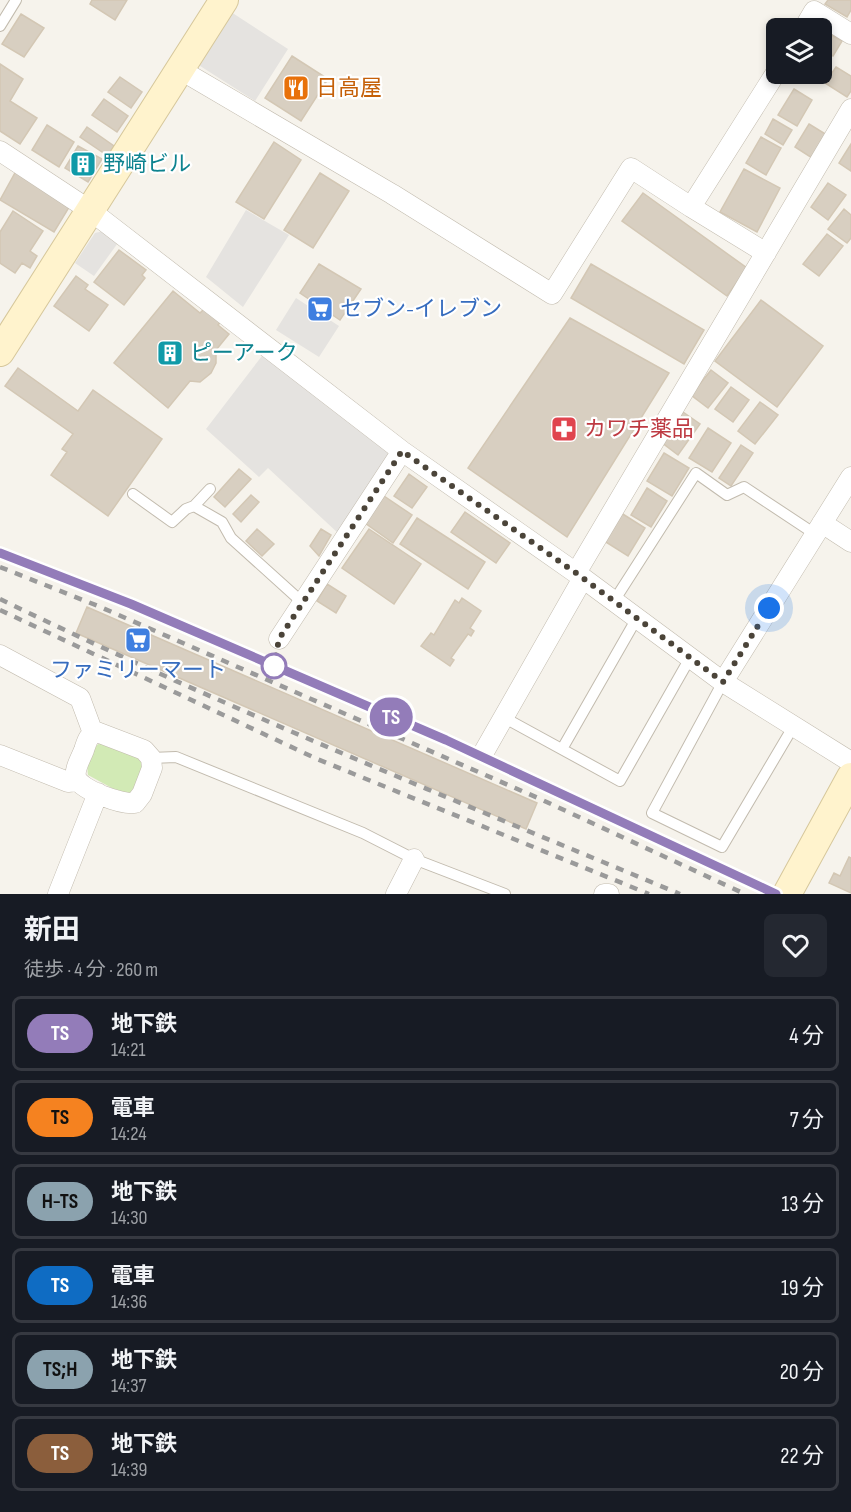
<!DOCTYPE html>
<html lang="ja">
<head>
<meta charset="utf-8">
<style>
	:root { --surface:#171b24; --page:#242831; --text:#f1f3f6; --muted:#9ea1a6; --line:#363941 }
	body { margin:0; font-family:"Sofia Sans Condensed","Noto Sans JP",sans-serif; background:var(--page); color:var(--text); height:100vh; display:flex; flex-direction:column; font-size:22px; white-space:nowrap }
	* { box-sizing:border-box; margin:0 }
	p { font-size:20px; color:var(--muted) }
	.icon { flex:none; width:33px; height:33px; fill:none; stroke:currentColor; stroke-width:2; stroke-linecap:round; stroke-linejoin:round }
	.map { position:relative; height:894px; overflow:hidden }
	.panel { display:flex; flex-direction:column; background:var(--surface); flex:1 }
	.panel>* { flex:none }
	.badge { padding:0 12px; border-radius:20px; font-size:21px; line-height:39px }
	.fabs { position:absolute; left:766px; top:18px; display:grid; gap:12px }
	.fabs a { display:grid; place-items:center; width:66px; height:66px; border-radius:9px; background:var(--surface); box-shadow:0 3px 9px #0003; font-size:30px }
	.you { position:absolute; width:30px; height:30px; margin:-15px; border:4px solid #fff; border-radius:50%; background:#1a73e8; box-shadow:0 0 0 9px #1a73e833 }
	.map>.badge { position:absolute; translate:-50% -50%; box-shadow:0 0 0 3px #fff }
	.round { display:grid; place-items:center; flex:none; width:63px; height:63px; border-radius:9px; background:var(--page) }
	.overview { display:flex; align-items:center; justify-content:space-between; height:102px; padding:0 24px }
	h1 { font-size:28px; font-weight:700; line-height:45px }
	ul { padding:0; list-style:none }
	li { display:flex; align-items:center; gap:18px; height:75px; margin:0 12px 9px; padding:0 12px; border:3px solid var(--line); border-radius:9px }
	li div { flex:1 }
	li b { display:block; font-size:22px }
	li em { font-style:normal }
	li .badge { min-width:66px; font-weight:700; text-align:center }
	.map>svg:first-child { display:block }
</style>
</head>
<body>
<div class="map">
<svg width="851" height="894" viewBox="0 0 851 894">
	<rect width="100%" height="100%" fill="#f6f3ec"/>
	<path fill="#d2eab5" d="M100 743 140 758 143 763 138 786 131 793H121L88 775C86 764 90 749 100 743Z"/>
	<path fill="#e5e3e0" d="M231 12 288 49 255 101 197 64Z
		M246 210 289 235 243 307 206 277Z
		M108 230 120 240 94 276 75 263 95 233Z
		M296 298 339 326 319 357 276 330Z
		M265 352 392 452 339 534 268 468 259 477 206 429Z"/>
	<path fill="#d8cfc1" stroke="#d3c7b4" stroke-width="1.5" d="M92 0H127L115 20 90 4Z
		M828 0H851V10L847 17 825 4Z
		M21 14 44 28 24 57 2 44Z
		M824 31 842 41 833 56 822 50Z
		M292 56 328 79 301 121 265 98Z
		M0 64 23 79 10 101 37 118 20 144 0 131Z
		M836 67 851 76V91L847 97 825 83Z
		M120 77 142 92 131 108 108 92Z
		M794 89 812 100 797 126 778 115Z
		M104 99 128 116 117 132 92 115Z
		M773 119 792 130 783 145 765 134Z
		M809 124 827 135 812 158 795 147Z
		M47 125 74 142 59 167 32 150Z
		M87 127 114 146 108 156 80 137Z
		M761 137 781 148 766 175 746 163Z
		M274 142 301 160 264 219 236 202Z
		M851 144V171L839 163Z
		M78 146 102 159 88 182 65 168Z
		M744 169 780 188 757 232 720 212Z
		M16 171 71 204 54 232 0 200Z
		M320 173 349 191 313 248 284 230Z
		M828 183 846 195 828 220 811 207Z
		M643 193 747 268 727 296 622 221Z
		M844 209 851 215V238L847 243 828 229Z
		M13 211 43 231 30 251 37 256 30 268 22 263 15 273 0 263V232Z
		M827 234 843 246 819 276 803 264Z
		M119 250 146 270 142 275 145 278 124 305 94 282Z
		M319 264 361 289 340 320 300 293Z
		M591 264 704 330 684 364 571 298Z
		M76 276 88 285 85 289 108 305 89 331 54 306Z
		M173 291 200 313 206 307 222 320 218 325 229 334 216 350V363L211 373 200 382 190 381 168 408 114 363Z
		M761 300 823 346 777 407 715 361Z
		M570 318 669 373 567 537 468 468Z
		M18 368 78 411 93 390 162 439 108 516 51 475 67 452 62 449 73 434 5 386Z
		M711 370 728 383 708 408 691 395Z
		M731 387 749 400 733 422 715 409Z
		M760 402 778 415 755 444 738 431Z
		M683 412 700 424 678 455 661 442Z
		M708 428 731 443 712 472 689 458Z
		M741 445 753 453 731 486 719 478Z
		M664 453 689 468 672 496 647 481Z
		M239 469 251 479 225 507 214 497Z
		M409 474 427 487 412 508 394 496Z
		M647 488 667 501 651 527 631 515Z
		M251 495 259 502 241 522 233 514Z
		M384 496 412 515 393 543 365 523Z
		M618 511 645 528 628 556 601 539Z
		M465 512 510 543 496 563 451 532Z
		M417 518 485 562 468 589 400 544Z
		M257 529 274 544 262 556 246 541Z
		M321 529 331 535 319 556 310 546Z
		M369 529 421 564 394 604 342 568Z
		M327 584 346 596 336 613 317 601Z
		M462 598 481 611 470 628 474 631 471 636 468 634 451 658 454 660 450 666 421 646 431 633 434 635 455 600 459 603Z
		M87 607 537 803 526 829 76 633Z
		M849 857 851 858V893L829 883 834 873 840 876Z"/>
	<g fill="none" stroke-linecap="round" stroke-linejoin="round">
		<defs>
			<path id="lane" d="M0 26 16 0
				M133 494 172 522 186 509 194 506 222 522 231 538 303 603
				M194 506 210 489
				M614 601 696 473 727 495 744 487 815 534
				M723 682 652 813 722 847 793 727
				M503 717 620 781 690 658
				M562 749 637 618
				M151 758 176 757 363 833 414 859 505 894"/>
			<path id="street" d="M804 28 814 11 851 34
				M179 69 392 194 552 294 631 168 691 207
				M0 151 91 211 402 451 576 573 723 682 851 762
				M766 253 691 207 777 71
				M822 523 851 542
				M576 573 851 109
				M279 639 402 451
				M0 655 80 698 93 733
				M723 682 851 477
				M97 732 144 750 151 758 152 768 142 794 135 803C123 805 79 790 76 777 74 769 81 758 84 750 87 741 88 735 97 732Z
				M485 750 583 578
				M0 755 68 782 77 781
				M58 894 98 793
				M396 894 414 859
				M604 894H609"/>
			<path id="secondary" d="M0 352 224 0
				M787 894 851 777"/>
		</defs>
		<use href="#lane" stroke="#c2bbae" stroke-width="12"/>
		<use href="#street" stroke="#c2bbae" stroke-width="21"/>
		<use href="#secondary" stroke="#d6c79b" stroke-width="30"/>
		<use href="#lane" stroke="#fff" stroke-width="10"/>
		<use href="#street" stroke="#fff" stroke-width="20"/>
		<use href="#secondary" stroke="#fff3cd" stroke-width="28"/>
		<path stroke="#9a9a9a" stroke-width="4.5" stroke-dasharray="8 8" stroke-linecap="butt" d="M0 553 131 604 445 740 776 894
			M0 567 98 606 538 798 745 894
			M0 599C222 707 452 799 680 894
			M0 610 317 759 649 894"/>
	</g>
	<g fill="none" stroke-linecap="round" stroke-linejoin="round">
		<defs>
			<path id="line" d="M0 553 131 604 446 740 776 894"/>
		</defs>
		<use href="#line" stroke="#fff" stroke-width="14"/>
		<use href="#line" stroke="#937cb9" stroke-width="9"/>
		<path stroke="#4b4439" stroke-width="6" stroke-dasharray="0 10.8" d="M274 666 279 639 402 451 576 573 723 682 769 608"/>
	</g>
	<defs>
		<symbol id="restaurant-square" viewBox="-11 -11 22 22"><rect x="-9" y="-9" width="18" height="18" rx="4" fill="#e8710a" stroke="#fff"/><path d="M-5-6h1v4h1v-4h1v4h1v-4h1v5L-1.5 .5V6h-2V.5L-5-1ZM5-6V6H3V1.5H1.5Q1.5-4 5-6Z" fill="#fff"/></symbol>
		<symbol id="building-square" viewBox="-11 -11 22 22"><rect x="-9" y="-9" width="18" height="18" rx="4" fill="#0f9aa8" stroke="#fff"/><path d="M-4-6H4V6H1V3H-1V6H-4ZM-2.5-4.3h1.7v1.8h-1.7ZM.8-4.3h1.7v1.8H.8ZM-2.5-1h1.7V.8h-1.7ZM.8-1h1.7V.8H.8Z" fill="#fff"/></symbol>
		<symbol id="supermarket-square" viewBox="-11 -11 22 22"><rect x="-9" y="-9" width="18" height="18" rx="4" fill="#3f7fe0" stroke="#fff"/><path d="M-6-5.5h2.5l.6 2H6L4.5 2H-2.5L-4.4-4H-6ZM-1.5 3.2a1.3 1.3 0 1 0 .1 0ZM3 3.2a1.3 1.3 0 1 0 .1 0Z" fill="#fff"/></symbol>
		<symbol id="pharmacy-square" viewBox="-11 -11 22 22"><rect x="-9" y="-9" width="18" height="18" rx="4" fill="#e0444e" stroke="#fff"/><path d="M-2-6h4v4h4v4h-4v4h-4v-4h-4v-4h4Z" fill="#fff"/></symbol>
	</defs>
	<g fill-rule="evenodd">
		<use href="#restaurant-square" x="281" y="73" width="30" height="30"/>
		<use href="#building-square" x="68" y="149" width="30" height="30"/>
		<use href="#supermarket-square" x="305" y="294" width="30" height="30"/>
		<use href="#building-square" x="155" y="338" width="30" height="30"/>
		<use href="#pharmacy-square" x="549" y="414" width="30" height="30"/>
		<use href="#supermarket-square" x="123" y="625" width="30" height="30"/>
	</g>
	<circle fill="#fff" stroke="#937cb9" stroke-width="3" cx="274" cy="666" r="12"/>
	<g text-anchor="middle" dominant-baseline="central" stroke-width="4.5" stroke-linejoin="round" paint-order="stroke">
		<g font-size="22" fill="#c56008" stroke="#fff" text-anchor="start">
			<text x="316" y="88">日高屋</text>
		</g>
		<g font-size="22" fill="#0d838f" stroke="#fff" text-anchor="start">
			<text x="103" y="164">野崎ビル</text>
			<text x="190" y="353">ピーアーク</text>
		</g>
		<g font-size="22" fill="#366cbe" stroke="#fff" text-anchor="start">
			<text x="340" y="309">セブン-イレブン</text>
			<text x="138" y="670" text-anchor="middle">ファミリーマート</text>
		</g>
		<g font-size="22" fill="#be3a42" stroke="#fff" text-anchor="start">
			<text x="584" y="429">カワチ薬品</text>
		</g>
	</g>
</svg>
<div class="fabs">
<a><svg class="icon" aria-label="layers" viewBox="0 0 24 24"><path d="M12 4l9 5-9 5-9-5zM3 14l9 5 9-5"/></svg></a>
</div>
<div class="you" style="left:769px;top:608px"></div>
<b class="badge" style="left:391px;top:717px;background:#937cb9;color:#fff">TS</b>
</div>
<section class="panel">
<div class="overview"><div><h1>新田</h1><p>徒歩 · 4 分 · 260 m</p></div><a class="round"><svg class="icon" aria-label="heart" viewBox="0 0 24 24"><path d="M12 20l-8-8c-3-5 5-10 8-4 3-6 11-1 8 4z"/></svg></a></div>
<ul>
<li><span class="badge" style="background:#937cb9;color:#fff">TS</span><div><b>地下鉄</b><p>14:21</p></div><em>4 分</em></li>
<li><span class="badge" style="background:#f58220;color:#111">TS</span><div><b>電車</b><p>14:24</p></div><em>7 分</em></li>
<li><span class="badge" style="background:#8ba2ae;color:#111">H-TS</span><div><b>地下鉄</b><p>14:30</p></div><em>13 分</em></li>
<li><span class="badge" style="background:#0f6cc3;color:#fff">TS</span><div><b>電車</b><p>14:36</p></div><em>19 分</em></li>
<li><span class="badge" style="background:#8ba2ae;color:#111">TS;H</span><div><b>地下鉄</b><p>14:37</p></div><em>20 分</em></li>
<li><span class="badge" style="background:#8b5e3c;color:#fff">TS</span><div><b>地下鉄</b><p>14:39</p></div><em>22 分</em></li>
</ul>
</section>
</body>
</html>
